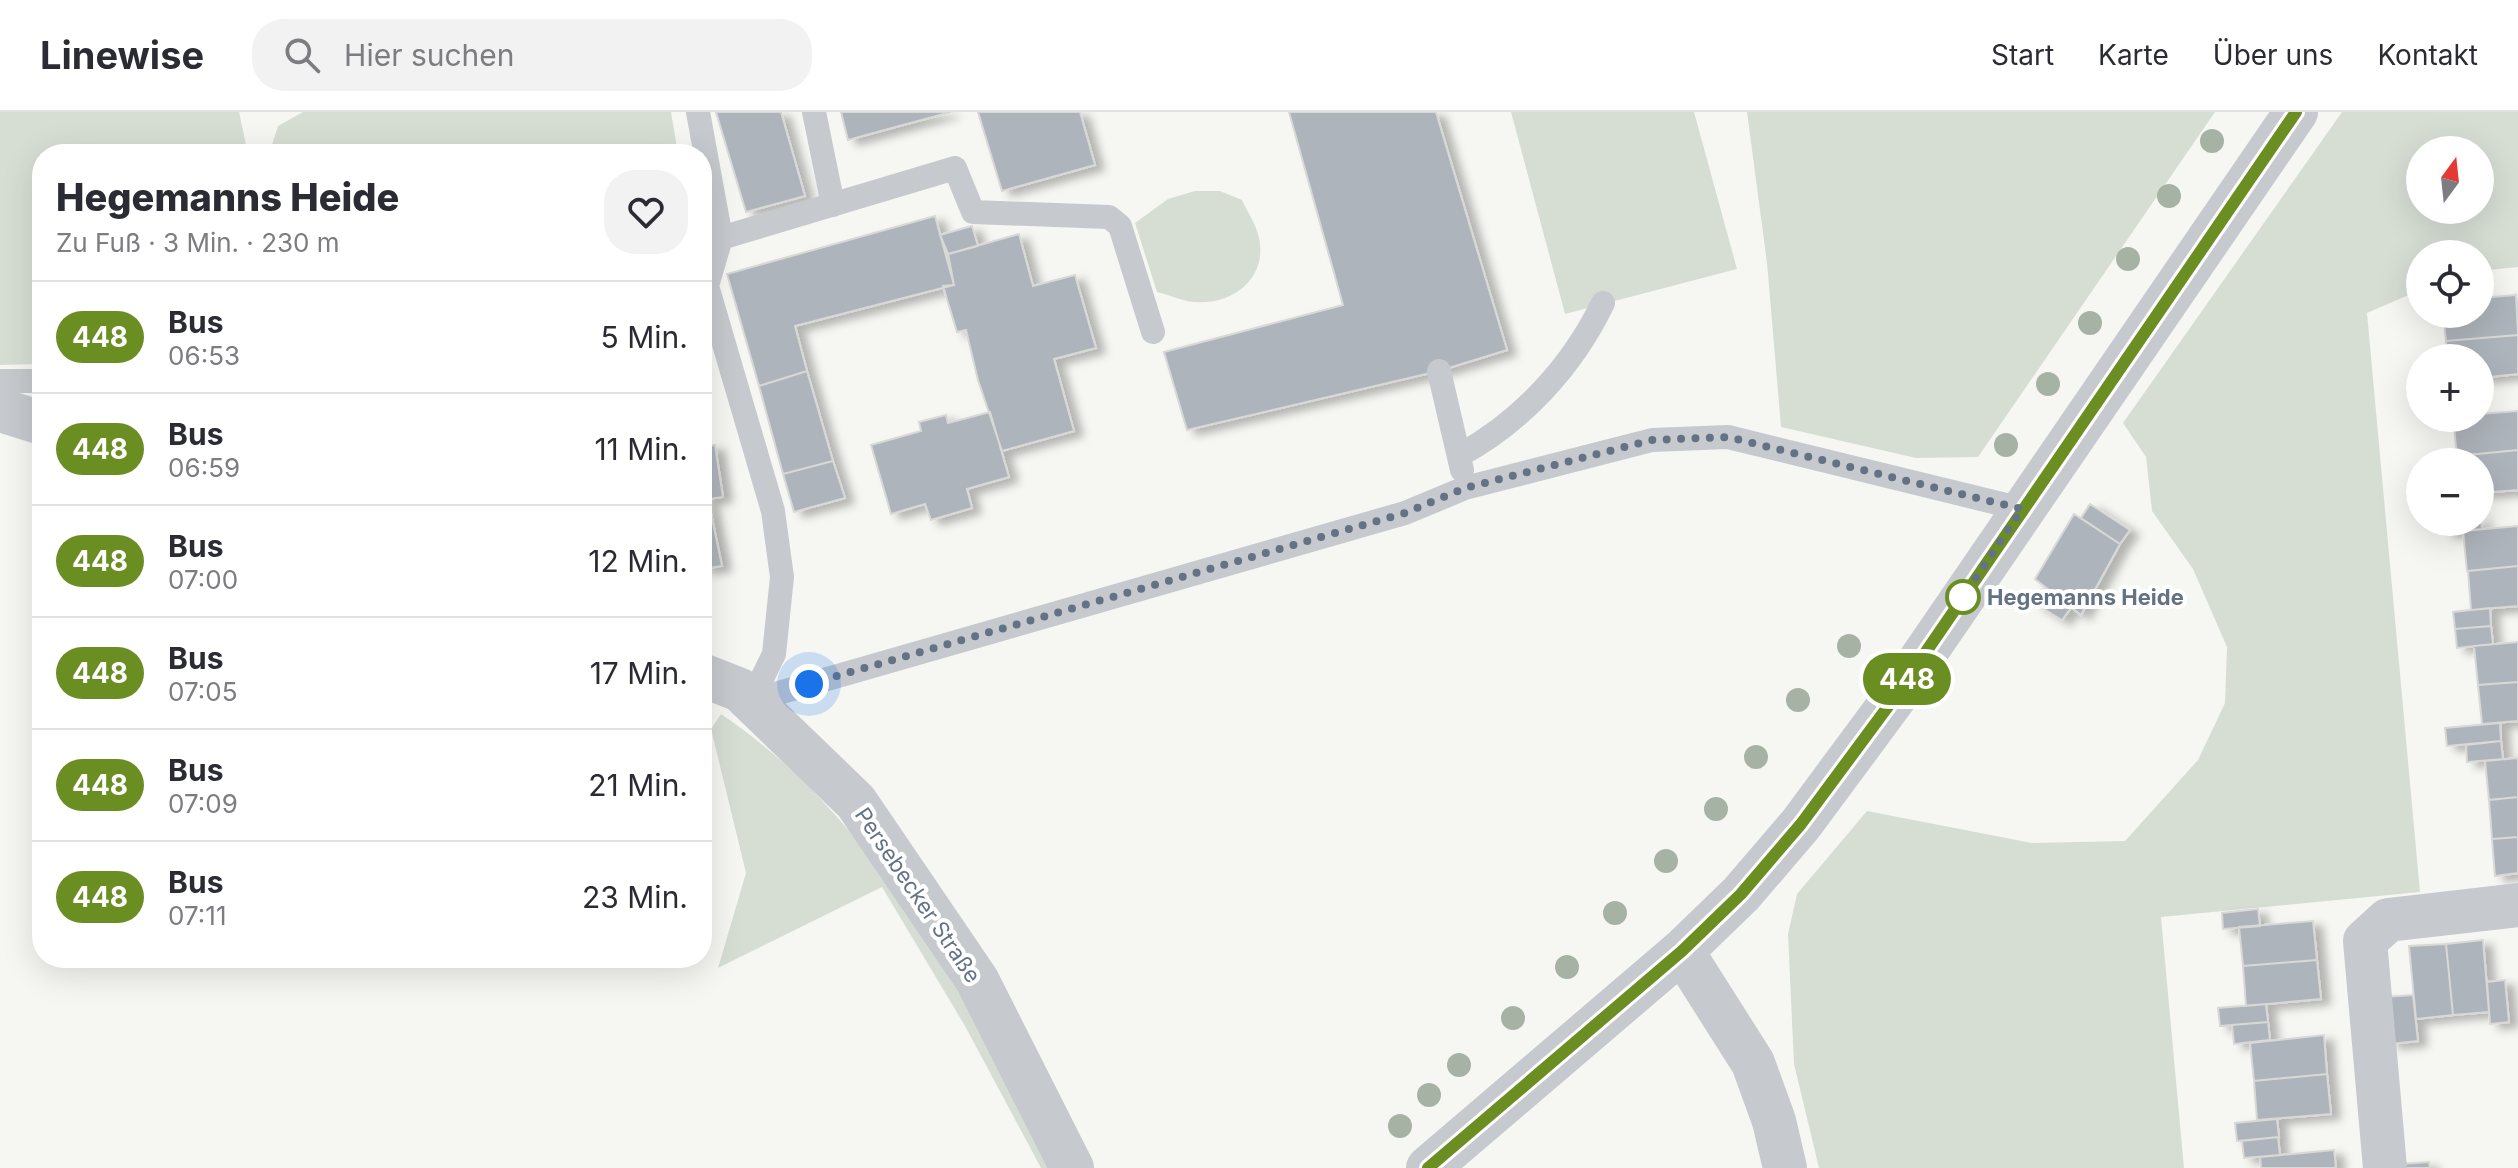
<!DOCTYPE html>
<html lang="de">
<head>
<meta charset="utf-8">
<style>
	:root { --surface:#fff; --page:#f2f2f3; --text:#2b2b33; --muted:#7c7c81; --line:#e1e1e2 }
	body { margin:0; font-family:Inter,sans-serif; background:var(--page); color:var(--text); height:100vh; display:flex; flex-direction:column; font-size:30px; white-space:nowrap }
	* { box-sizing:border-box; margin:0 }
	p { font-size:26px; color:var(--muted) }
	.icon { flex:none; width:44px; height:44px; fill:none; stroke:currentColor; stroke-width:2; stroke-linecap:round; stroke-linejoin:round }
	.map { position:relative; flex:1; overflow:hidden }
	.details { position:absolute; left:32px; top:32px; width:680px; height:824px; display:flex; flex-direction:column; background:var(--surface); border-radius:32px; box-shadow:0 8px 32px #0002 }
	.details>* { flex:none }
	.badge { padding:0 16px; border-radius:26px; font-size:28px; line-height:52px }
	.needle { width:52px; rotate:15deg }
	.buttons { position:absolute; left:2406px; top:24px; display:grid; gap:16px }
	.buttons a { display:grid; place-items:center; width:88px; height:88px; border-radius:50%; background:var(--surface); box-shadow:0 8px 32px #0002; font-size:40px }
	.you { position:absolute; width:40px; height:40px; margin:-20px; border:6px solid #fff; border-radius:50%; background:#1a73e8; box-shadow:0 0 0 12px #1a73e833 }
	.map>.badge { position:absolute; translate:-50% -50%; box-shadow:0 0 0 4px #fff }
	.round { display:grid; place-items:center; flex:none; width:84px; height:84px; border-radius:32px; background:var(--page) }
	.summary { display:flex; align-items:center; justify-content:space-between; height:136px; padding:0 24px }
	h1 { font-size:38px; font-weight:800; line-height:60px }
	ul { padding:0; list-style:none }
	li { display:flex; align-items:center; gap:24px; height:112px; padding:0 24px; border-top:2px solid var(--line) }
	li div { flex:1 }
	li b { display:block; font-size:30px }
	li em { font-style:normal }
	li .badge { min-width:88px; font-weight:700; text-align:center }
	header { display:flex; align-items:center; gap:48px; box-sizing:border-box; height:112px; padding:0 40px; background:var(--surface); border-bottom:2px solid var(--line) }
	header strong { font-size:38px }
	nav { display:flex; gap:44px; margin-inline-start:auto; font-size:28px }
	.search { width:560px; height:72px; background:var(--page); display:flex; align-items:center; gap:20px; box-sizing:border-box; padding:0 28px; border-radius:32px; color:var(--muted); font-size:30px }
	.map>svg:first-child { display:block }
</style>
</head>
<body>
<header>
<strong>Linewise</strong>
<div class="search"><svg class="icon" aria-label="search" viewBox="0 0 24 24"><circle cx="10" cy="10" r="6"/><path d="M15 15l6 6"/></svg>Hier suchen</div>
<nav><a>Start</a><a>Karte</a><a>Über uns</a><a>Kontakt</a></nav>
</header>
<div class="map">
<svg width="2518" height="1056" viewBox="0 0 2518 1056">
	<defs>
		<filter id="shadow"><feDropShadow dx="9" dy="5" stdDeviation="4" flood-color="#0004"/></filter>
	</defs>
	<rect width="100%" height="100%" fill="#f6f7f3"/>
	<path fill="#d6ded4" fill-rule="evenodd" d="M0 0H239L248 42H42V252L0 253Z
		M303 0H671L678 42H269L278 14Z
		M1511 0H1694L1737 157 1565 202Z
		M1747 0H2215L1978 345 1916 346 1781 315 1767 151Z
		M2342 0H2518V155L2480 159V142H2420V178L2367 201 2420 780 2161 805 2184 1056H1819L1794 952 1788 822 1797 782 1867 699 2032 731 2125 729 2198 648 2225 591 2227 535 2193 457 2152 399 2146 345 2123 311ZM2480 38V98H2420V38Z
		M1195 79H1220L1242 88C1247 99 1255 111 1258 122 1271 168 1228 197 1187 189 1177 187 1167 182 1157 180L1135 111 1168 87Z
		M721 602C881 710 967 891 1056 1056H1041L965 914 882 775 718 856 746 761 711 617Z"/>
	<path fill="#aeb4bb" stroke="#d8d8d6" stroke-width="2" filter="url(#shadow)" d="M716 0H781L805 84 746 100Z
		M841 0H951L848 28Z
		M978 0H1080L1095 53 1002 79Z
		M1289 0H1436L1507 238 1439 259 1187 318 1164 240 1343 193Z
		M935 104 954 173 795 214 807 259 759 274 727 162Z
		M972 114 978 134 948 142 940 123Z
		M1019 122 1033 174 1075 163 1096 236 1054 247 1074 319 1002 339 978 268 966 218 957 220 943 174 954 173 948 142Z
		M2516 183 2518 223 2446 229 2443 202H2480V186Z
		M2518 223V262L2480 266V246H2447L2446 229Z
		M807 259 833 349 783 362 759 274Z
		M2518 299V338L2457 344 2453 306H2480V302Z
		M990 300 1009 365 967 377 972 396 931 408 925 392 891 402 871 333 921 319 919 310 946 303 948 311Z
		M715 333 723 385 708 387 722 454 702 457V335Z
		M2518 338V378L2480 381V350H2457V344Z
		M833 349 845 386 794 400 783 362Z
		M2090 392 2130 418 2120 432 2081 406Z
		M2480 399 2482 417 2446 421 2445 410H2480Z
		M2074 402 2120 432 2081 503 2035 467Z
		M2518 414V454L2467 459 2463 419Z
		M2518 454V494L2471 498 2468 459Z
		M2045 476 2071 496 2062 508 2034 491Z
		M2490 496 2491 514 2455 517 2453 500Z
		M2491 514 2493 532 2457 536 2455 517Z
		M2518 530V570L2478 573 2474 534Z
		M2518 570V609L2482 612 2478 573Z
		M2500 611 2501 629 2447 634 2445 616Z
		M2501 629 2503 647 2467 650 2466 633Z
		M2518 646V685L2489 688 2485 649Z
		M2518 685V725L2492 727 2489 688Z
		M2518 725V761L2495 764 2492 727Z
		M2258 797 2260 814 2223 817 2222 801Z
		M2313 809 2317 848 2243 854 2239 815Z
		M2483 828 2489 900 2453 903 2446 832Z
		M2446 832 2453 903 2416 907 2409 834Z
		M2317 848 2321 887 2246 894 2243 854Z
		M2505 868 2509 910 2490 912 2487 870Z
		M2413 883 2418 929 2390 932 2385 885Z
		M2266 892 2268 910 2220 914 2218 896Z
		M2268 910 2270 928 2234 932 2232 913Z
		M2324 923 2327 962 2254 969 2250 931Z
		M2327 962 2331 1002 2257 1008 2254 969Z
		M2277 1007 2279 1025 2237 1029 2235 1011Z
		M2278 1025 2280 1043 2244 1046 2242 1029Z
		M2334 1038 2336 1056H2261L2260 1045Z
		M2429 1050 2430 1056H2401V1052Z"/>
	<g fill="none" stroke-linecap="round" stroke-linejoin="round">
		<path stroke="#c6c9cd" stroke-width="24" d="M698 0 721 126
			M814 0 833 93
			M1439 259 1462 358
			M0 269H42
			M1460 343C1522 309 1572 255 1603 191
			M751 589 1405 401 1465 376 1652 328 1728 325 2022 397
			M751 589 774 542 782 465 773 399 707 174 721 126 955 56 973 100 1109 105 1120 114 1153 220"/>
		<path stroke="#c6c9cd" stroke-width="44" d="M0 298 42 311
			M702 563 740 578 856 690 977 868 1072 1056
			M1682 839 1753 951 1774 1009 1785 1056
			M2385 1056 2365 829 2388 808 2518 793"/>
		<path stroke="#c6c9cd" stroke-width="44" d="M1428 1056 1682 839 1741 782 1801 712 1895 585 2296 0"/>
	</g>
	<g fill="#a6b3a4">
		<circle cx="2212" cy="29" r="12"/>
		<circle cx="2169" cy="84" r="12"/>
		<circle cx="2128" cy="147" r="12"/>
		<circle cx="2090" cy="211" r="12"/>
		<circle cx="2048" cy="272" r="12"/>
		<circle cx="2006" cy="333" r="12"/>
		<circle cx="1849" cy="534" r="12"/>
		<circle cx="1798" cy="588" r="12"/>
		<circle cx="1756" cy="645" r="12"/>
		<circle cx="1716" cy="697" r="12"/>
		<circle cx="1666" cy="749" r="12"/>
		<circle cx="1615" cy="801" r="12"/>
		<circle cx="1567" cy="855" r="12"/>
		<circle cx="1513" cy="906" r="12"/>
		<circle cx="1459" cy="953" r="12"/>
		<circle cx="1429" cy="983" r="12"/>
		<circle cx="1400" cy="1014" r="12"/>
	</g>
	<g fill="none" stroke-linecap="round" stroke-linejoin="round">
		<defs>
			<path id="line" d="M1428 1056 1682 839 1741 782 1801 712 1895 585 2296 0"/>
		</defs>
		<use href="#line" stroke="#fff" stroke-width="18"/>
		<use href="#line" stroke="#6b8e23" stroke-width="12"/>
		<path stroke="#647285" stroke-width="8" stroke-dasharray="0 14.4" d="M809 572 1405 401 1465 376 1652 328 1728 325 2022 397 1963 485"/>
	</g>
	<circle fill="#fff" stroke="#6b8e23" stroke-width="4" cx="1963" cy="485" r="16"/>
	<g text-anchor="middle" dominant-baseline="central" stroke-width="8" stroke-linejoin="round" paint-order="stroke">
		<g font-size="22" font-weight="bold" fill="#647285" stroke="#fff" text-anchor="start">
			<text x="1987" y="485">Hegemanns Heide</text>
		</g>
		<g font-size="22" fill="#647285" stroke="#fff">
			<text transform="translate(918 783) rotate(56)">Persebecker Straße</text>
		</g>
	</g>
</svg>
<div class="buttons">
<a><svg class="needle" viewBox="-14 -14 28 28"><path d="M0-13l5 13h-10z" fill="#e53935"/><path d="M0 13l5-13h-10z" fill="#7c7c81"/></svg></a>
<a><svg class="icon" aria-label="locate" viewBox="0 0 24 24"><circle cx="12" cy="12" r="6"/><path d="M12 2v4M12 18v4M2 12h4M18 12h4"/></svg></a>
<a>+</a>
<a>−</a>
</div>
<div class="you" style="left:809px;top:572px"></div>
<b class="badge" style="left:1907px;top:567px;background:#6b8e23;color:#fff">448</b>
<section class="details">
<div class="summary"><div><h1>Hegemanns Heide</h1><p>Zu Fuß · 3 Min. · 230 m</p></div><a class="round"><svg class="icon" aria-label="heart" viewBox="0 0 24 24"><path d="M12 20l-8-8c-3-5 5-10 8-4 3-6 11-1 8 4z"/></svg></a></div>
<ul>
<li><span class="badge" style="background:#6b8e23;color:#fff">448</span><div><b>Bus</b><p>06:53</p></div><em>5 Min.</em></li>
<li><span class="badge" style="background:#6b8e23;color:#fff">448</span><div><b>Bus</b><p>06:59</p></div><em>11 Min.</em></li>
<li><span class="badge" style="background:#6b8e23;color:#fff">448</span><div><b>Bus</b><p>07:00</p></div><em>12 Min.</em></li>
<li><span class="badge" style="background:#6b8e23;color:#fff">448</span><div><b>Bus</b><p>07:05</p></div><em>17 Min.</em></li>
<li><span class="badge" style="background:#6b8e23;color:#fff">448</span><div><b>Bus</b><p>07:09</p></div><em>21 Min.</em></li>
<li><span class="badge" style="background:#6b8e23;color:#fff">448</span><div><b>Bus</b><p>07:11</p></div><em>23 Min.</em></li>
</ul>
</section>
</div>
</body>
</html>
